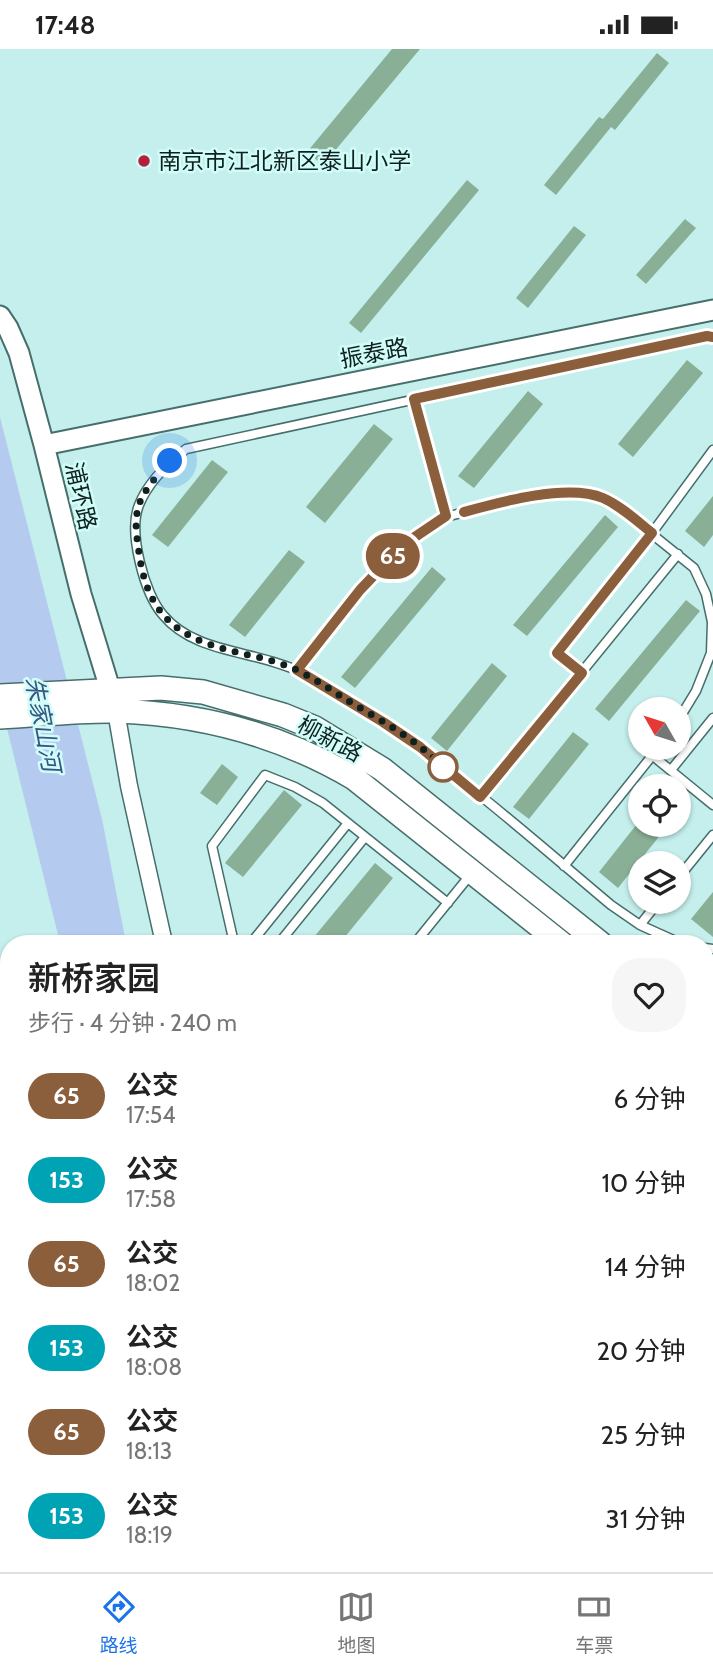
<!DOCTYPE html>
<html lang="zh">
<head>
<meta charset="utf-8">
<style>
	:root { --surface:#fff; --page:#f6f6f6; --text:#222; --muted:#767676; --line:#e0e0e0; --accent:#1a73e8 }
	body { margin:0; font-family:Cabin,"Noto Sans SC",sans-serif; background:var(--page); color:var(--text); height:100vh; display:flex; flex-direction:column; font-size:26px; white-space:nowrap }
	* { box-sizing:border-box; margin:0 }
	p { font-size:23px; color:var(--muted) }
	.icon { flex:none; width:38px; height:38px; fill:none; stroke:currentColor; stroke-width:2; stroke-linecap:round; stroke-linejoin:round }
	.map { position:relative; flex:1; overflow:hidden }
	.panel { position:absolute; left:0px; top:886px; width:714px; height:639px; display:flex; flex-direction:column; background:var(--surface); border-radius:28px 28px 0 0; box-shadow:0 2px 5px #0004 }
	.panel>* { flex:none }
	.badge { padding:0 14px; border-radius:23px; font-size:24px; line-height:46px }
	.needle { width:46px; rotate:309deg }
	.buttons { position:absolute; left:628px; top:648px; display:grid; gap:14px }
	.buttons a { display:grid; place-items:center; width:63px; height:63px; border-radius:50%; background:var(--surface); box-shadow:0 2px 5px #0004; font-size:35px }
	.you { position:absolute; width:35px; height:35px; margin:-18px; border:5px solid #fff; border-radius:50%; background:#1a73e8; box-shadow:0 0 0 10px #1a73e833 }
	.map>.badge { position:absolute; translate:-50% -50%; box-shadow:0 0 0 4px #fff }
	.round { display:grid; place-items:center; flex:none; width:74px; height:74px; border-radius:28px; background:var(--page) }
	.overview { display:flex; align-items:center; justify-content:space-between; height:119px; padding:0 28px }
	h1 { font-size:33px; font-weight:600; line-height:52px }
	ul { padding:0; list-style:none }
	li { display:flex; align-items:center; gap:21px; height:84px; padding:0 28px }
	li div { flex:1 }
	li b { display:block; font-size:26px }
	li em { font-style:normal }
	li .badge { min-width:77px; font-weight:700; text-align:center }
	.status { display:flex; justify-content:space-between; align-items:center; height:49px; padding:0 35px; background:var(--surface); direction:ltr }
	.status svg { height:19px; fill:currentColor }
	.tab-bar { display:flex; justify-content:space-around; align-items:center; height:98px; border-top:2px solid var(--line); background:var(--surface); font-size:19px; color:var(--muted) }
	.tab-bar a { display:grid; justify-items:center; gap:4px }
	.tab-bar .current { color:var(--accent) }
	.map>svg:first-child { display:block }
</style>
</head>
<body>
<div class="status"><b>17:48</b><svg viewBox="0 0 49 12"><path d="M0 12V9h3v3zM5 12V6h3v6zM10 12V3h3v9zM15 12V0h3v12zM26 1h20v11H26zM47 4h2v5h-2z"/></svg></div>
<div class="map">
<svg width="713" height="1523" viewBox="0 0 713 1523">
	<rect width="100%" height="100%" fill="#c4efec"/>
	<path fill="#b4cbef" d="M0 368 102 770 126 894H60L0 651Z
		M284 1516H365L368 1523H288Z"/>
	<path fill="#89b096" d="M392 0H420L323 116 307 103Z
		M657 4 669 14 615 81 611 78 556 146 544 136 599 68 603 70Z
		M467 131 479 141 361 284 349 274Z
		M685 170 696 179 646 235 636 226Z
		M574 177 586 186 528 259 516 249Z
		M687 311 703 324 633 408 618 395Z
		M528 342 543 355 474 439 458 427Z
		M374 375 393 390 325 474 306 458Z
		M212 411 228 423 168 498 152 486Z
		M713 447V486L704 498 685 482Z
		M605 466 618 478 527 587 513 576Z
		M289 501 305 513 245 588 229 576Z
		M432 518 446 530 355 639 341 628Z
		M686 551 700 562 609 672 595 660Z
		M492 614 507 627 447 702 431 689Z
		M573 683 589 695 529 770 513 758Z
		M222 715 238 728 217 756 200 744Z
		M284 741 302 756 243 828 225 814Z
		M637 775H669L618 839 599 823Z
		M375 814 393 829 340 894H309Z
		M713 843V888L691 870Z"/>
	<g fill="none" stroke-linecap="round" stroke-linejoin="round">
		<defs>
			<path id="service" d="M414 350 446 467
				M297 621 360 541 403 497 442 469 526 447 569 444 602 449 627 465 694 519 706 545 712 573 711 604 696 642 679 670
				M582 623 557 604 652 484 713 401
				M653 707 713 756
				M671 721 713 669
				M480 748 678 505
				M564 817 659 698
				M679 828 713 786
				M640 876 659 852
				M234 894 212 797 265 726 295 738 323 754 448 854
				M251 894 348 774
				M279 894 365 788
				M415 894 471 825
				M680 894 640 876 611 856C524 783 440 707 343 649 328 640 313 629 298 622 255 601 195 605 163 566 144 544 128 483 139 456 148 433 167 415 186 400L707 287 713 288
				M705 899 713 900"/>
			<path id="minor" d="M116 662 129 737 164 894
				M705 1206 713 1204
				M401 1516 404 1523
				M433 1516 437 1523"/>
			<path id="tertiary" d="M0 267 8 279 19 304 44 396 81 545 110 640
				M44 396 713 261"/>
			<path id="secondary" d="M0 647 161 639 203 643 283 666 315 679 382 720 600 894
				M0 668C39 666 79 661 118 662 202 665 281 686 354 729L561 894
				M0 926 9 945
				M705 944 713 946
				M705 970 713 972
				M0 1423 9 1479
				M16 1516 17 1523
				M164 1516 166 1523"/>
			<path id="trunk" d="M0 1032 9 1057
				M0 1118 9 1151
				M0 1393 9 1422
				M34 1516 35 1523
				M79 1516 80 1523
				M107 1516 109 1523
				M149 1516 151 1523"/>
		</defs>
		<use href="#service" stroke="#466e6b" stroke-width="11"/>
		<use href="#minor" stroke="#466e6b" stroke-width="19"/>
		<use href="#tertiary" stroke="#466e6b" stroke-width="23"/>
		<use href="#secondary" stroke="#466e6b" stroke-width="26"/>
		<use href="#trunk" stroke="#308ba7" stroke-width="30"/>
		<use href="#service" stroke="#fff" stroke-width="8"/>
		<use href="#minor" stroke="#fff" stroke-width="16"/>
		<use href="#tertiary" stroke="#fff" stroke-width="19"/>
		<use href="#secondary" stroke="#fff" stroke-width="23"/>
		<use href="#trunk" stroke="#68d0f3" stroke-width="26"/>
		<path stroke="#2f4544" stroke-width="4.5" stroke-dasharray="12 12" stroke-linecap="butt" d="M705 1163 713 1160
			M0 1268 9 1267
			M0 1279 9 1278"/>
	</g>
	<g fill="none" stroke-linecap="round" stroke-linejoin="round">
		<defs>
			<path id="line" d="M464 463C500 453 568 434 603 449 621 457 637 472 652 484L557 604 582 624 480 748 420 698 383 673 297 621 360 541 403 496 446 467 414 350 707 287 713 288"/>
		</defs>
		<use href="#line" stroke="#fff" stroke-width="16"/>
		<use href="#line" stroke="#8b5e3c" stroke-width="10"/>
		<path stroke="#0f201f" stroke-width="7" stroke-dasharray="0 12.6" d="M170 412C159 425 142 442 138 459 135 472 136 484 138 496 143 541 157 574 201 592 232 605 267 607 297 621 315 630 331 641 347 651 380 671 416 690 443 718"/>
	</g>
	<circle fill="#b3203d" stroke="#d1fdf9" stroke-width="2.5" cx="144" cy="112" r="7"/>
	<circle fill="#fff" stroke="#8b5e3c" stroke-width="3.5" cx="443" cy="718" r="14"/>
	<g text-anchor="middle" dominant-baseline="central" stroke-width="5" stroke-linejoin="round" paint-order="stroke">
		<g font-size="23" fill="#0f201f" stroke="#d1fdf9" text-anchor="start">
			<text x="158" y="112">南京市江北新区泰山小学</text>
		</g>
		<g font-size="23" fill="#0f201f" stroke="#d1fdf9">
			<text transform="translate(374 304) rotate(-11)">振泰路</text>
			<text transform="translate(81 447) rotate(77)">浦环路</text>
			<text transform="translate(330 690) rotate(28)">柳新路</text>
		</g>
		<g font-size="24" font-style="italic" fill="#375585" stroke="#d1fdf9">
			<text transform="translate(43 675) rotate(79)">朱家山河</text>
		</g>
	</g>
</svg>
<div class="buttons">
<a><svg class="needle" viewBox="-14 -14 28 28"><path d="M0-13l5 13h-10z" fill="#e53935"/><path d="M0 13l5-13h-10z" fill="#767676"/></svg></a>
<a><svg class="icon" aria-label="locate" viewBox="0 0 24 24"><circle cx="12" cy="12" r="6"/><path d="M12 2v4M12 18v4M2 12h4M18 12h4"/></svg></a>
<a><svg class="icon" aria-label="layers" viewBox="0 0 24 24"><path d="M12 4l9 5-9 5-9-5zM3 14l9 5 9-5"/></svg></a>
</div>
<div class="you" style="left:170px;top:412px"></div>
<b class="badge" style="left:393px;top:507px;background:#8b5e3c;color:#fff">65</b>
<section class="panel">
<div class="overview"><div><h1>新桥家园</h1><p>步行 · 4 分钟 · 240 m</p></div><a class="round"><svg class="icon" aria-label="heart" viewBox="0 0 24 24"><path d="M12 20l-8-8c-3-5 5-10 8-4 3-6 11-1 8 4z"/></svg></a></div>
<ul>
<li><span class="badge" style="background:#8b5e3c;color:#fff">65</span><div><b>公交</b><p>17:54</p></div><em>6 分钟</em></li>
<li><span class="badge" style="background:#00a3b4;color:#fff">153</span><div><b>公交</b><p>17:58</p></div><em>10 分钟</em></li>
<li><span class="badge" style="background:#8b5e3c;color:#fff">65</span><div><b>公交</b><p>18:02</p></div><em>14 分钟</em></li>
<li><span class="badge" style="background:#00a3b4;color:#fff">153</span><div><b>公交</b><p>18:08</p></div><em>20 分钟</em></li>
<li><span class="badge" style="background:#8b5e3c;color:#fff">65</span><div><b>公交</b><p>18:13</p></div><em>25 分钟</em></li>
<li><span class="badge" style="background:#00a3b4;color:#fff">153</span><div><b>公交</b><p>18:19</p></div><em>31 分钟</em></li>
</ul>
</section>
</div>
<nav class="tab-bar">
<a class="current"><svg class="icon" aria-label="directions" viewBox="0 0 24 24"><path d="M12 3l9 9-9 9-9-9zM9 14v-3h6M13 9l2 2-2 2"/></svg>路线</a>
<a><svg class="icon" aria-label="map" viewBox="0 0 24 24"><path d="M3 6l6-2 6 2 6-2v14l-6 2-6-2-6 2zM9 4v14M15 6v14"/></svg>地图</a>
<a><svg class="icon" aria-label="tickets" viewBox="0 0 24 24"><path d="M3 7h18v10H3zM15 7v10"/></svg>车票</a>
</nav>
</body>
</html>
